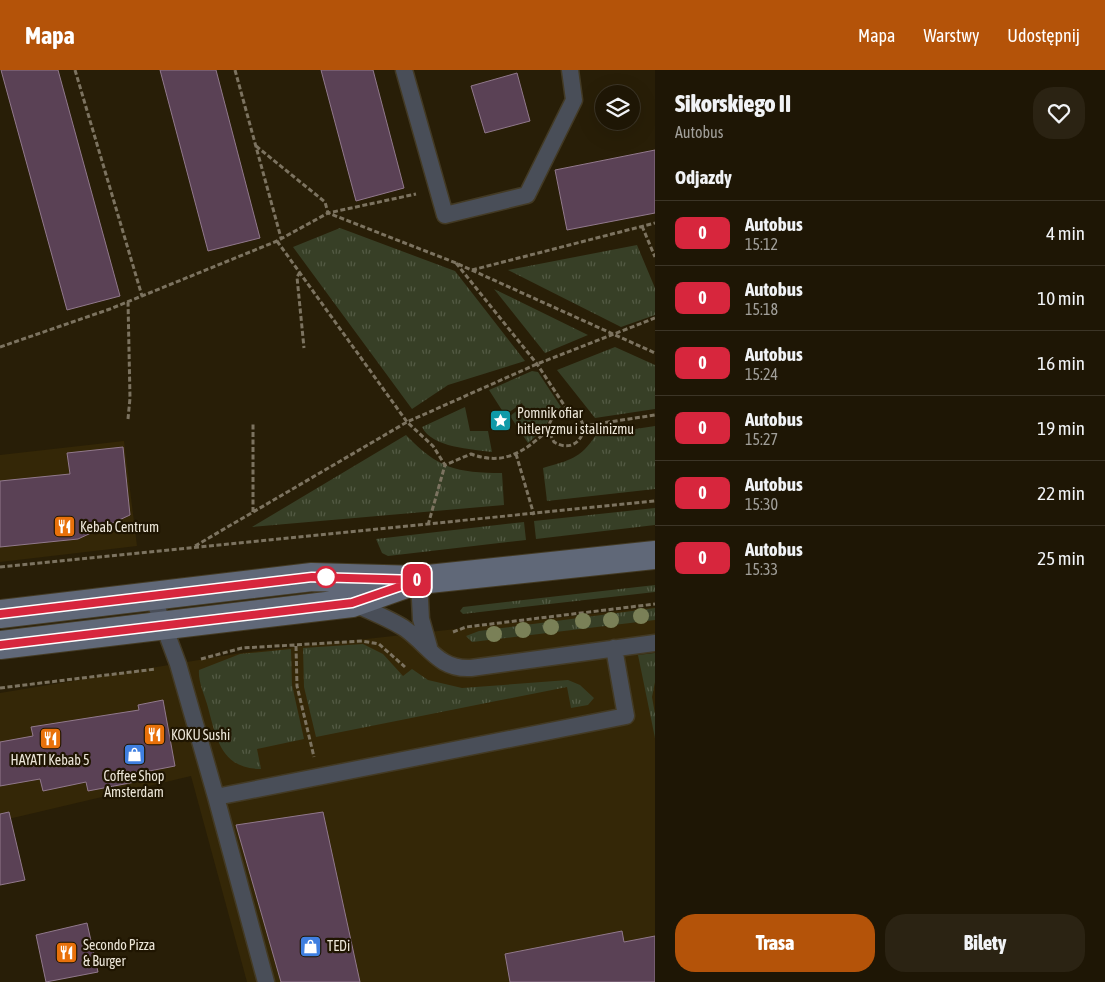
<!DOCTYPE html>
<html lang="pl">
<head>
<meta charset="utf-8">
<style>
	:root { --surface:#1e1605; --page:#2b2313; --text:#f1f3f6; --muted:#a19f9a; --line:#3c3527; --accent:#b45309 }
	body { margin:0; font-family:"Asap Condensed",sans-serif; background:var(--page); color:var(--text); height:100vh; display:flex; flex-direction:column; font-size:19px; white-space:nowrap }
	* { box-sizing:border-box; margin:0 }
	p { font-size:16px; color:var(--muted) }
	.icon { flex:none; width:28px; height:28px; fill:none; stroke:currentColor; stroke-width:2; stroke-linecap:round; stroke-linejoin:round }
	.map { position:relative; flex:1; overflow:hidden }
	.drawer { display:flex; flex-direction:column; background:var(--surface); width:450px }
	.drawer>* { flex:none }
	.badge { padding:0 10px; border-radius:8px; font-size:18px; line-height:32px }
	.buttons { position:absolute; left:595px; top:15px; display:grid; gap:10px }
	.buttons a { display:grid; place-items:center; width:45px; height:45px; border-radius:50%; background:var(--surface); box-shadow:0 5px 20px #0002,0 0 0 1px var(--line); font-size:25px }
	.map>.badge { position:absolute; translate:-50% -50%; box-shadow:0 0 0 2px #fff }
	h2 { padding:0 20px; font-size:19px; line-height:45px }
	.round { display:grid; place-items:center; flex:none; width:52px; height:52px; border-radius:20px; background:var(--page) }
	.summary { display:flex; align-items:center; justify-content:space-between; height:85px; padding:0 20px }
	h1 { font-size:24px; font-weight:800; line-height:38px }
	.primary-button { display:flex; gap:10px; margin-top:auto; padding:10px 20px }
	.primary-button a { flex:1; height:58px; border-radius:20px; background:var(--accent); color:#fff; font-size:20px; font-weight:800; line-height:58px; text-align:center }
	.primary-button a+a { background:var(--page); color:var(--text) }
	ul { padding:0; list-style:none }
	li { display:flex; align-items:center; gap:15px; height:65px; padding:0 20px; border-top:1px solid var(--line) }
	li div { flex:1 }
	li b { display:block; font-size:19px }
	li em { font-style:normal }
	li .badge { min-width:55px; font-weight:700; text-align:center }
	header { display:flex; align-items:center; gap:30px; box-sizing:border-box; height:70px; padding:0 25px; background:var(--accent); color:#fff }
	header strong { font-size:24px }
	nav { display:flex; gap:28px; margin-inline-start:auto; font-size:18px }
	main { display:flex; flex:1; min-height:0 }
	.map>svg:first-child { display:block }
</style>
</head>
<body>
<header>
<strong>Mapa</strong>
<nav><a>Mapa</a><a>Warstwy</a><a>Udostępnij</a></nav>
</header>
<main>
<div class="map">
<svg width="655" height="912" viewBox="0 0 655 912">
	<defs>
		<pattern id="grass-tufts" width="24" height="20" patternUnits="userSpaceOnUse" patternTransform="scale(1.25)"><rect width="24" height="20" fill="#373f26"/><path d="M3 7l-1-3M5 7V3M7 7l1-3M15 17l-1-3M17 17v-4M19 17l1-3" fill="none" stroke="#545b45"/></pattern>
	</defs>
	<rect width="100%" height="100%" fill="#281e07"/>
	<path fill="#342707" d="M124 371 137 476 0 492V385Z
		M655 537V912H247L191 706 0 751V623L241 583Z"/>
	<path fill="url(#grass-tufts)" d="M340 158 455 201 525 291 448 315 412 339 293 177Z
		M637 175 655 218V245L621 257 508 200Z
		M494 219 588 265 545 283Z
		M615 277 655 295V339L595 348 557 300Z
		M532 301 538 302 561 337 552 343 545 358 528 373 510 346 523 336 522 333 505 345 489 320Z
		M465 337 470 361H488L492 382C472 379 432 378 422 357Z
		M655 356V419L547 431 543 398C570 390 580 389 596 365Z
		M406 365C437 398 457 403 502 403L504 435 252 457Z
		M655 438V455L536 469 534 451Z
		M524 452 526 470 388 486 382 483 376 469Z
		M655 515V522L463 544 460 541 463 537Z
		M655 538V550L472 572 466 566 479 561Z
		M363 574 383 584 403 606 412 599 428 610 462 618 568 610 580 615 594 628 588 635 571 638 567 617 316 667 304 617 303 578Z
		M291 579 292 615 304 669 257 679 261 699C220 699 216 666 207 634 204 624 198 611 199 600L240 584Z
		M655 583V612L652 627 655 644V668L638 585Z"/>
	<path fill="#5a4155" stroke="#91798c" d="M1 0H58L120 226 67 240Z
		M160 0H216L260 168 208 181Z
		M321 0H373L404 118 356 131Z
		M517 3 530 51 485 63 471 16Z
		M655 80V143L567 160 555 100Z
		M123 377 130 445 78 469 0 477V411L70 404 67 383Z
		M163 630 175 696 134 704 135 712 88 721 86 712 43 721 40 709 0 716V672L33 666 31 657 139 640 138 635Z
		M9 742 25 810 0 815V744Z
		M323 742 360 912H281L236 755Z
		M87 853 98 902 46 912 36 865Z
		M622 861 624 872 655 866V912H510L505 884Z"/>
	<g fill="none" stroke-linecap="round" stroke-linejoin="round">
		<defs>
			<path id="lane" d="M404 0 445 145 527 125 574 30 570 0
				M419 510 421 549 429 577
				M153 527 178 594 216 727 626 646 614 578
				M352 533C370 541 388 548 404 558 429 575 438 600 471 598L655 573
				M216 727 266 912"/>
			<path id="secondary" d="M0 544 312 507 419 510 655 485
				M0 575 352 533 403 515"/>
		</defs>
		<use href="#lane" stroke="#433a24" stroke-width="19"/>
		<use href="#secondary" stroke="#433a24" stroke-width="30"/>
		<path stroke="#7c7360" stroke-width="3" stroke-dasharray="5 2.5" stroke-linecap="butt" d="M75 0 142 226
			M235 0 281 168
			M256 76 325 132 328 143 456 193 655 283
			M642 156 655 187
			M277 171 407 352 433 376 445 395 471 384C504 396 524 382 548 360
			M456 193 537 294 568 341C597 349 580 388 554 372L548 360C550 348 555 342 568 341
			M472 200 655 153
			M300 202 297 207 304 278
			M0 277 110 239 277 171 328 143 416 124
			M128 349 130 328 128 231
			M583 356 655 345
			M516 384 534 445
			M253 442V354
			M428 455 445 395
			M195 476 407 352 537 294 655 248
			M0 497 655 431
			M453 562 466 557 655 534
			M296 576 297 616 314 687
			M201 589 242 578 362 571 379 574 405 597
			M0 618 156 599"/>
		<use href="#lane" stroke="#494e58" stroke-width="16"/>
		<use href="#secondary" stroke="#606878" stroke-width="28"/>
	</g>
	<g fill="#7a8057">
		<circle cx="641" cy="546" r="8"/>
		<circle cx="611" cy="550" r="8"/>
		<circle cx="583" cy="551" r="8"/>
		<circle cx="551" cy="557" r="8"/>
		<circle cx="523" cy="560" r="8"/>
		<circle cx="494" cy="564" r="8"/>
	</g>
	<g fill="none" stroke-linecap="round" stroke-linejoin="round">
		<defs>
			<path id="line" d="M0 544 312 507 419 510 352 533 0 575"/>
		</defs>
		<use href="#line" stroke="#fff" stroke-width="11"/>
		<use href="#line" stroke="#d7263d" stroke-width="8"/>
	</g>
	<defs>
		<symbol id="sight-square" viewBox="-11 -11 22 22"><rect x="-9" y="-9" width="18" height="18" rx="4" fill="#0f9aa8" stroke="#1f1501"/><path d="M0-6L1.8-2.2L6-1.7L2.9 1.2L3.7 5.4L0 3.3L-3.7 5.4L-2.9 1.2L-6-1.7L-1.8-2.2Z" fill="#fff"/></symbol>
		<symbol id="restaurant-square" viewBox="-11 -11 22 22"><rect x="-9" y="-9" width="18" height="18" rx="4" fill="#e8710a" stroke="#1f1501"/><path d="M-5-6h1v4h1v-4h1v4h1v-4h1v5L-1.5 .5V6h-2V.5L-5-1ZM5-6V6H3V1.5H1.5Q1.5-4 5-6Z" fill="#fff"/></symbol>
		<symbol id="shop-square" viewBox="-11 -11 22 22"><rect x="-9" y="-9" width="18" height="18" rx="4" fill="#3f7fe0" stroke="#1f1501"/><path d="M-5-2.5h2.3a2.7 3.5 0 0 1 5.4 0H5L5.5 6h-11ZM-1.5-2.5h3a1.5 2.3 0 0 0-3 0Z" fill="#fff"/></symbol>
	</defs>
	<g fill-rule="evenodd">
		<use href="#sight-square" x="488" y="338" width="25" height="25"/>
		<use href="#restaurant-square" x="52" y="444" width="25" height="25"/>
		<use href="#restaurant-square" x="142" y="652" width="25" height="25"/>
		<use href="#restaurant-square" x="38" y="656" width="25" height="25"/>
		<use href="#shop-square" x="122" y="672" width="25" height="25"/>
		<use href="#shop-square" x="298" y="864" width="25" height="25"/>
		<use href="#restaurant-square" x="54" y="870" width="25" height="25"/>
	</g>
	<circle fill="#fff" stroke="#d7263d" stroke-width="2.5" cx="326" cy="507" r="10"/>
	<g text-anchor="middle" dominant-baseline="central" stroke-width="4.5" stroke-linejoin="round" paint-order="stroke">
		<g font-size="14" fill="#ece6d8" stroke="#1f1501" text-anchor="start">
			<text x="517" y="343">Pomnik ofiar<tspan x="517" dy="16">hitleryzmu i stalinizmu</tspan></text>
			<text x="80" y="457">Kebab Centrum</text>
			<text x="171" y="665">KOKU Sushi</text>
			<text x="50" y="690" text-anchor="middle">HAYATI Kebab 5</text>
			<text x="134" y="706" text-anchor="middle">Coffee Shop<tspan x="134" dy="16">Amsterdam</tspan></text>
			<text x="83" y="875">Secondo Pizza<tspan x="83" dy="16">&amp; Burger</tspan></text>
			<text x="327" y="876">TEDi</text>
		</g>
	</g>
</svg>
<div class="buttons">
<a><svg class="icon" aria-label="layers" viewBox="0 0 24 24"><path d="M12 4l9 5-9 5-9-5zM3 14l9 5 9-5"/></svg></a>
</div>
<b class="badge" style="left:417px;top:510px;background:#d7263d;color:#fff">0</b>
</div>
<section class="drawer">
<div class="summary"><div><h1>Sikorskiego II</h1><p>Autobus</p></div><a class="round"><svg class="icon" aria-label="heart" viewBox="0 0 24 24"><path d="M12 20l-8-8c-3-5 5-10 8-4 3-6 11-1 8 4z"/></svg></a></div>
<h2>Odjazdy</h2>
<ul>
<li><span class="badge" style="background:#d7263d;color:#fff">0</span><div><b>Autobus</b><p>15:12</p></div><em>4 min</em></li>
<li><span class="badge" style="background:#d7263d;color:#fff">0</span><div><b>Autobus</b><p>15:18</p></div><em>10 min</em></li>
<li><span class="badge" style="background:#d7263d;color:#fff">0</span><div><b>Autobus</b><p>15:24</p></div><em>16 min</em></li>
<li><span class="badge" style="background:#d7263d;color:#fff">0</span><div><b>Autobus</b><p>15:27</p></div><em>19 min</em></li>
<li><span class="badge" style="background:#d7263d;color:#fff">0</span><div><b>Autobus</b><p>15:30</p></div><em>22 min</em></li>
<li><span class="badge" style="background:#d7263d;color:#fff">0</span><div><b>Autobus</b><p>15:33</p></div><em>25 min</em></li>
</ul>
<div class="primary-button"><a>Trasa</a><a>Bilety</a></div>
</section>
</main>
</body>
</html>
